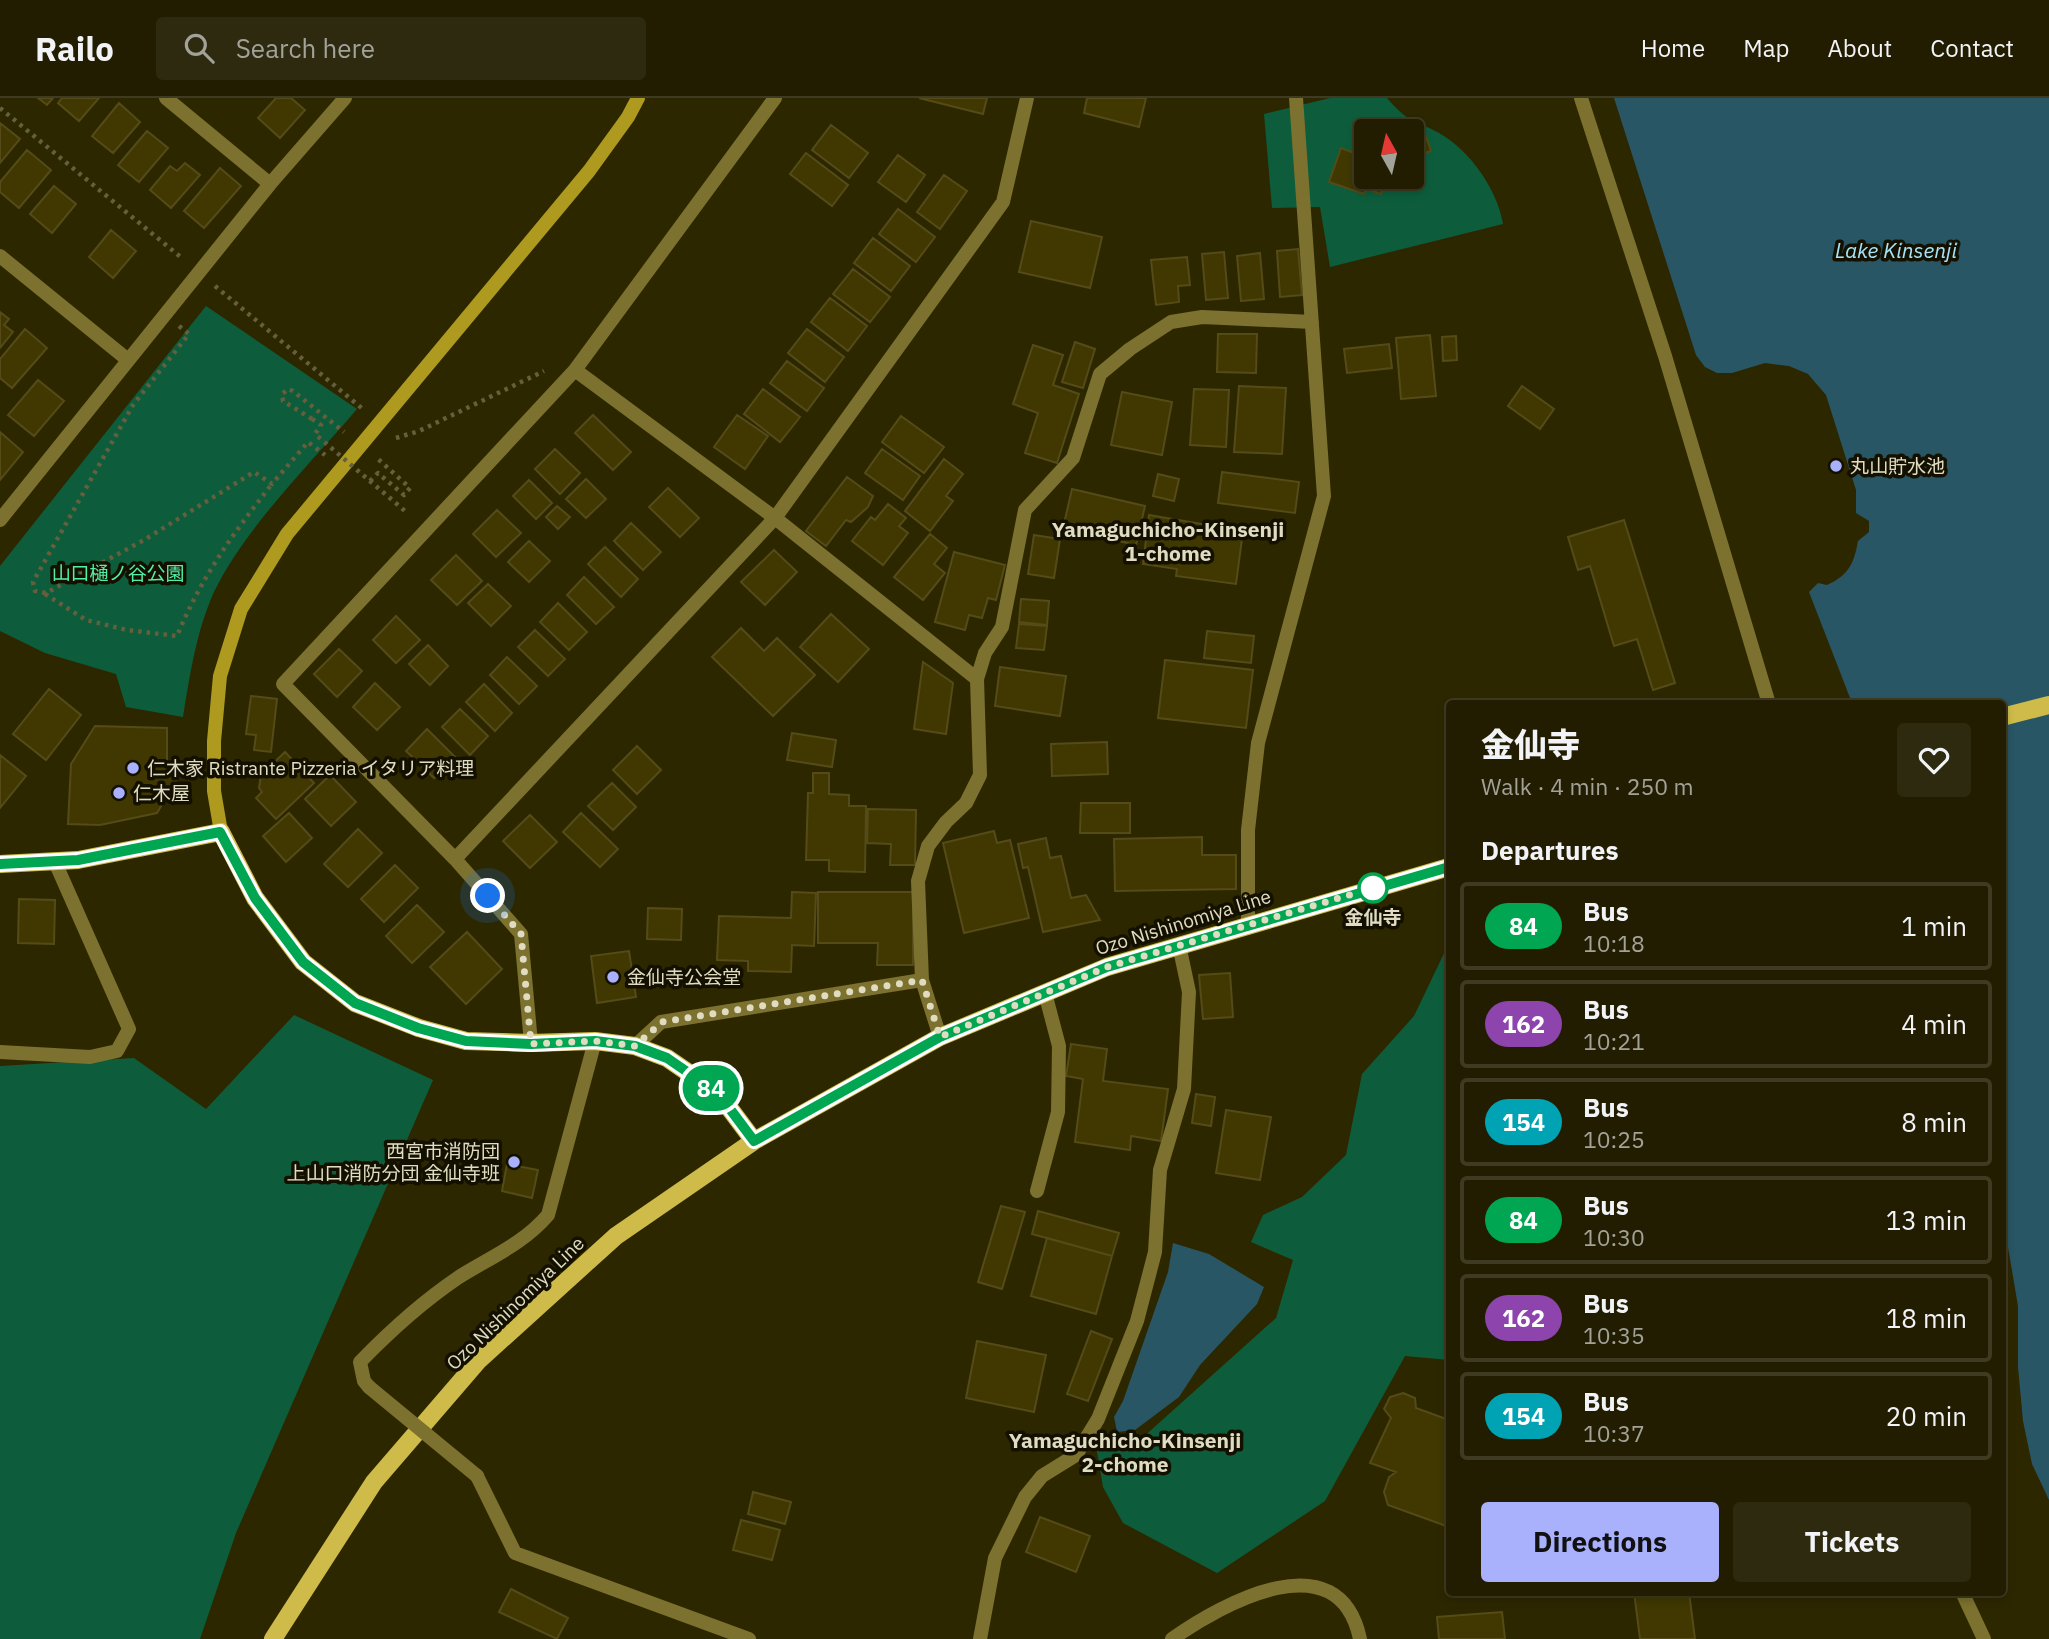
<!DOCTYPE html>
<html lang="en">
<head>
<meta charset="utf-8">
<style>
	:root { --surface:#221d00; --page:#2e2a0f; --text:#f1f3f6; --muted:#a2a299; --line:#3f3b22; --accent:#a9b0fc }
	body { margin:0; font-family:"IBM Plex Sans","Noto Sans JP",sans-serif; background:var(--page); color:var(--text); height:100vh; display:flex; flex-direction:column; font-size:26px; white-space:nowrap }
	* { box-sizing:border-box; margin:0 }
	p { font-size:23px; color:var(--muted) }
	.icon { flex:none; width:38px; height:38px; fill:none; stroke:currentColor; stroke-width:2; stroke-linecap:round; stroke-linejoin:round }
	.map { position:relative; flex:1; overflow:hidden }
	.details { position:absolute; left:1446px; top:602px; width:560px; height:896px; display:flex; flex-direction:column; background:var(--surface); border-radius:7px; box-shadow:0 4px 10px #0003,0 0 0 2px var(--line) }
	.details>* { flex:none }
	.badge { padding:0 14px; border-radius:23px; font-size:24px; line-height:46px }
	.needle { width:46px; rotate:352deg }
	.tools { position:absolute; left:1354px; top:21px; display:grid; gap:14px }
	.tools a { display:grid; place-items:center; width:70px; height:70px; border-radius:7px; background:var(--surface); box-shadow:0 4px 10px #0003,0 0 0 2px var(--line); font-size:35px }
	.you { position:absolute; width:35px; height:35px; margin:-18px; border:5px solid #fff; border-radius:50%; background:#1a73e8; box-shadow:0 0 0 10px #1a73e833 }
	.map>.badge { position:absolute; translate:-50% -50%; box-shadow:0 0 0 4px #fff }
	h2 { padding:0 35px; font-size:26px; line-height:63px }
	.round { display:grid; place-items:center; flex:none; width:74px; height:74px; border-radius:7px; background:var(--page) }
	.headline { display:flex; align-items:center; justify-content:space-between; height:119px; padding:0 35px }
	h1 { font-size:33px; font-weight:800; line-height:52px }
	.button { display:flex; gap:14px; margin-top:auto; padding:14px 35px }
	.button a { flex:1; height:80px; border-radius:7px; background:var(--accent); color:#111; font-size:28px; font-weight:800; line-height:80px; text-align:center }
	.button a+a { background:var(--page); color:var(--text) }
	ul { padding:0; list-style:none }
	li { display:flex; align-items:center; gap:21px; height:88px; margin:0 14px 10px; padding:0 21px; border:4px solid var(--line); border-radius:7px }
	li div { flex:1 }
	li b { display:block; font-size:26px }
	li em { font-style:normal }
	li .badge { min-width:77px; font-weight:700; text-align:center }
	header { display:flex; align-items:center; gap:42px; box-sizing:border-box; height:98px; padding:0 35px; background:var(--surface); border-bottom:2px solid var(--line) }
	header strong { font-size:33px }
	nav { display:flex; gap:38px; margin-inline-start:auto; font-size:24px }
	.search { width:490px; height:63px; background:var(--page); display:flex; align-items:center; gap:18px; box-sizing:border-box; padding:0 24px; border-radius:7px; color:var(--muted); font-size:26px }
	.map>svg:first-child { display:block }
</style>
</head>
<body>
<header>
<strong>Railo</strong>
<div class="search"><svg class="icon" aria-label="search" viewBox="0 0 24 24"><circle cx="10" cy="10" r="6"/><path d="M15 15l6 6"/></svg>Search here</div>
<nav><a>Home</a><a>Map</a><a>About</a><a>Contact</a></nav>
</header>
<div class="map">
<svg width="2049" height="1541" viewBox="0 0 2049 1541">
	<rect width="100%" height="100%" fill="#2d2700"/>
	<path fill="#0d5d3c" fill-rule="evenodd" d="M1330 0H1387C1409 26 1412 20 1439 35 1470 52 1498 93 1503 126L1330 169 1320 109 1272 110 1264 16ZM1367 33H1412V79H1367Z
		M206 208 357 311C311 365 244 431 214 494 196 534 190 577 183 619L126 609 116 576 45 555 0 533V468Z
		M1449 845V1262L1405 1258 1325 1403 1217 1475 1123 1425 1103 1389 1096 1347 1140 1342 1276 1220 1293 1162 1251 1144 1263 1117 1302 1099 1346 1057 1362 976 1414 918Z
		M294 917 433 982 236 1435 200 1541H0V968L134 960 206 1011Z"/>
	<path fill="#295664" d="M1614 0H2049V1402L2032 1366 2023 1323 2018 1269V1208L2002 1114V606L1852 605 1809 494 1818 485 1827 487C1849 477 1854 465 1858 443L1869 434V423L1856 415V392L1826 297 1808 276 1789 268 1765 265 1732 275H1717L1705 269 1696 257Z
		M1173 1145 1209 1156 1264 1189 1257 1206 1200 1267 1179 1299 1135 1332 1117 1334 1114 1319 1123 1303 1168 1174Z"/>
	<path fill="#403800" stroke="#544b18" stroke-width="2" d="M38 0H53L47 7Z
		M62 0H99L79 23 58 5Z
		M276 0H291L305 12 280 40 258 20Z
		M919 0H987L983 16Z
		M1087 0H1146L1139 29 1084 15Z
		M119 5 140 24 113 55 92 38Z
		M1373 23 1391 30 1390 33H1369Z
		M0 25 20 41 0 65Z
		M831 27 868 55 849 80 812 52Z
		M1423 30 1431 53 1420 57 1412 35Z
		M147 33 168 50 139 84 118 67Z
		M1367 40V79H1387L1381 96 1366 91 1364 96 1329 84 1341 50 1354 55 1357 44 1365 46Z
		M27 52 51 72 19 110 0 94V84Z
		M806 55 848 87 832 108 790 76Z
		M898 57 925 77 906 104 878 84Z
		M185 65 200 77 171 110 150 92 170 68 177 73Z
		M220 70 241 88 204 130 184 113Z
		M944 77 967 93 940 131 917 114Z
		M54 88 76 106 52 135 30 116Z
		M898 111 935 139 916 164 879 136Z
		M1031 123 1102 139 1090 190 1019 174Z
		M111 132 136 153 113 180 89 159Z
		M873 140 910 168 891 193 854 165Z
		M1298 151 1302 197 1280 199 1277 153Z
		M1224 154 1228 200 1206 202 1202 156Z
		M1260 155 1264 201 1241 203 1237 158Z
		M1187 159 1190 187 1178 188 1179 204 1156 207 1151 162Z
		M853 171 890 199 870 224 833 196Z
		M830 200 867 228 848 253 811 224Z
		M0 214 9 221 4 227 13 234 0 250Z
		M25 231 47 250 12 290 0 280V261Z
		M807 231 844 259 825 284 788 255Z
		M1218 236H1257L1256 275 1217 274Z
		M1430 237 1436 298 1401 301 1396 240Z
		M1456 238 1457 262 1443 263 1442 239Z
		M1075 244 1095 251 1083 290 1062 284Z
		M1389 246 1392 270 1347 275 1344 251Z
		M1033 247 1063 257 1053 287 1079 296 1057 365 1025 355 1038 315 1013 306Z
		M787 263 824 290 807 313 770 285Z
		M38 282 64 303 34 338 8 317Z
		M1239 288 1286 290 1282 356 1234 354Z
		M1522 288 1554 311 1540 331 1508 308Z
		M763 291 800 319 780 344 744 316Z
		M1194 291 1229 292 1226 349 1190 347Z
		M1122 294 1172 304 1162 357 1111 347Z
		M593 317 631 354 613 372 575 335Z
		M737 317 768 338 745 371 714 349Z
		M901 318 944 349 924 375 882 344Z
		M0 334 23 354 0 382Z
		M555 351 580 375 560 396 535 371Z
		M882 351 920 378 903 402 865 375Z
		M944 361 963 376 946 398 953 403 930 433 905 413Z
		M1222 374 1299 384 1295 415 1218 405Z
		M1158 376 1179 381 1174 403 1153 398Z
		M847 379 873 398 868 409 851 424 846 422 826 448 806 433Z
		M586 381 606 401 586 420 566 401Z
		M529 382 552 405 536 421 513 398Z
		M668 390 699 420 680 439 649 409Z
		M1072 391 1145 408 1136 447 1063 430Z
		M888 406 906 420 899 428 908 435 883 467 852 443 871 419 875 422Z
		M557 408 570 419 558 431 546 419Z
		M497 412 521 435 496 459 473 436Z
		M1149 417 1243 433 1236 486 1176 478 1177 471 1143 466Z
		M1624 422 1675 585 1653 592 1637 541 1614 548 1590 468 1578 472 1568 439Z
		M631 425 661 454 643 472 614 443Z
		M930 436 947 450 934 466 945 475 923 502 894 479Z
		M1034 437 1060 441 1054 480 1028 476Z
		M529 443 550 463 529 484 508 464Z
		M605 449 638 481 621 499 588 466Z
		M774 452 797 474 765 507 741 484Z
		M954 454 1005 467 996 502 988 500 982 520 969 517 965 532 935 524Z
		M456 457 482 483 457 507 431 482Z
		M584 479 614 509 596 526 567 497Z
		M488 486 511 508 491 528 468 505Z
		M1021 501 1049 503 1047 527 1019 524Z
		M558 505 587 534 569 552 540 524Z
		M831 516 869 551 838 584 800 549Z
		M396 518 420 542 396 565 373 542Z
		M1019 526 1047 528 1044 552 1016 550Z
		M741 530 764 553 777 540 815 577 773 618 712 559Z
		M535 532 565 561 548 578 518 549Z
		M1207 533 1254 538 1251 565 1204 560Z
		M428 547 448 568 430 587 409 566Z
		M339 551 362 573 337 599 314 576Z
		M507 559 537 588 519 606 490 577Z
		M1165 562 1253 572 1246 630 1158 620Z
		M923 564 953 585 946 636 914 631Z
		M1000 569 1066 578 1060 618 995 608Z
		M375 585 400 609 377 632 353 609Z
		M484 586 512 615 495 633 466 604Z
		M49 591 81 617 46 662 13 636Z
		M251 598 277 601 271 654 254 652 256 637 246 636Z
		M460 611 488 638 470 657 442 629Z
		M95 628 167 630V668L180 676 157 715 100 727 68 726 71 666Z
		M427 631 455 659 434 680 406 653Z
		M792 635 836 642 832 669 787 662Z
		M1107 644 1108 676 1052 678 1051 646Z
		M637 648 661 672 637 696 613 672Z
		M285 654 314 685 276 721 256 700 262 694 259 690 261 677Z
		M0 657 26 678 0 710Z
		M813 675H829V696L849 697V708H866L865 774 829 773V762H806L808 695H813Z
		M330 677 356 704 331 728 305 701Z
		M612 685 636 709 613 732 588 708Z
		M1081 705H1130V735H1080Z
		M868 711 916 712 915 767H890L891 746 867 745Z
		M289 715 312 740 286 764 263 738Z
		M581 715 618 751 600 769 563 734Z
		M530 717 557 744 530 770 503 743Z
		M358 731 382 755 348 789 324 766Z
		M994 733 997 745 1010 742 1029 820 964 835 943 745Z
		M1202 739V757H1236V791L1115 793 1114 741Z
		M1046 740 1050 760 1061 758 1071 800 1086 797 1100 822 1043 834 1028 769 1023 770 1018 746Z
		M395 767 418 790 384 824 361 801Z
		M792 794 816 795 814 848 792 847 791 874 748 873V863L717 862 719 818 791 820Z
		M818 794H913V867H877L878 845H818Z
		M19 801 55 802 54 846 18 845Z
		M417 807 444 834 412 865 386 838Z
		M648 810 682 811 681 842 647 841Z
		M467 834 502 871 466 906 430 869Z
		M629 853 636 899 597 905 591 858Z
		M1230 875 1233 919 1203 921 1199 877Z
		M1071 946 1107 951 1103 983 1168 991 1161 1043 1131 1038 1130 1052 1075 1044 1083 981 1066 978Z
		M1196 996 1215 999 1211 1028 1192 1025Z
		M1226 1012 1271 1019 1260 1082 1216 1075Z
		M507 1066 538 1072 532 1100 502 1093Z
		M1001 1108 1025 1114 1002 1191 978 1184Z
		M1038 1113 1119 1135 1112 1158 1032 1136Z
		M1047 1140 1112 1158 1096 1216 1031 1198Z
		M1091 1233 1112 1241 1088 1303 1067 1296Z
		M977 1243 1046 1257 1034 1314 966 1300Z
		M1403 1295 1415 1300 1416 1310 1449 1322V1429L1388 1407 1384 1394 1389 1379 1396 1374 1370 1365 1391 1320 1384 1311 1390 1299Z
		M753 1394 791 1404 785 1426 748 1416Z
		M1040 1419 1090 1438 1076 1474 1026 1454Z
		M741 1422 780 1432 772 1462 733 1452Z
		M511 1491 568 1520 557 1541 499 1514Z
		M1634 1494H1689L1695 1541H1640Z
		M1502 1514 1505 1541H1439L1437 1519Z"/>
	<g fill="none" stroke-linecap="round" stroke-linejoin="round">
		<path stroke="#645f3c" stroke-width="4.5" stroke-dasharray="3.5 5" stroke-linecap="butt" d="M0 10 183 161
			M215 188 364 312
			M179 228 189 236 133 307 33 484 35 493 46 495 144 442 254 374 272 386 308 344 325 357
			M312 321 283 303 282 296 288 291 293 293 344 334
			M396 340 419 333 544 273
			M370 383 378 375 404 397 410 390 377 360
			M45 496 86 522 127 532 177 538C202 478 232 437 272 386"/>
		<path stroke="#7c712e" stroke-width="14" d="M166 0 270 86
			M1581 0 1665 258 1769 606
			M0 158 128 262
			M575 272 775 420 977 581
			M0 422 270 86 345 0
			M455 761 775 420 1003 104 1027 0
			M1248 825V732L1258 645 1324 398 1296 0
			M940 939 922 882 918 783 928 748 946 724 966 705 980 677 977 581 985 555 1002 529 1025 412 1073 360 1100 276 1130 251 1171 224 1202 219 1312 224
			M531 945 521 836 455 761 283 586 575 272 775 0
			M635 948 661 924 922 882
			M0 954 90 959 117 953 129 931 55 764
			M1037 1093 1058 1014 1059 948 1045 895
			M369 1289 364 1283 360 1264C391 1232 422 1204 459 1179 491 1159 523 1146 548 1117L595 943
			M477 1378 515 1455 749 1541
			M1962 1494 1984 1541
			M980 1541 995 1460 1025 1399 1042 1378 1076 1357 1098 1321 1137 1223 1155 1154 1160 1072 1184 991 1189 894 1179 847
			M1172 1541C1223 1505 1339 1441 1360 1541"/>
		<path stroke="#ad9a1f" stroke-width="14" d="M221 734 214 693V643L220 578 241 511 287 436 589 73 628 19 638 0"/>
		<path stroke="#cebb49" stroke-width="18" d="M2002 619 2049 607
			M0 766 78 762 221 734 255 800 303 864 355 905 419 930 466 943 531 945 595 943 635 948 667 960 718 995 754 1043
			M273 1541 374 1384 479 1262 616 1138 754 1043 940 939 1107 869 1449 769"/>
		<path stroke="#645f3c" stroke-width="4.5" stroke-dasharray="3.5 5" stroke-linecap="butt" d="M312 321 321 327 315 336 405 413"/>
		<path stroke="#7c712e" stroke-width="14" d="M369 1289 477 1378"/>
	</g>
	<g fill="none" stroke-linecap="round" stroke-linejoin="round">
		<defs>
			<path id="line" d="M0 766 78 762 220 734 255 800 303 864 355 905 418 930 466 943 531 946 595 943 635 948 667 960 718 995 754 1043 940 939 1107 869 1449 769"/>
		</defs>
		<use href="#line" stroke="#fff" stroke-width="16"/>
		<use href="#line" stroke="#00a651" stroke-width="10"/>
		<path stroke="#e0dcc2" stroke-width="7" stroke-dasharray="0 12.6" d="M488 798 521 836 531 946 595 943 635 948 662 924 922 882 940 939 1107 869 1373 790"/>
	</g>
	<g fill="#a9b0fc" stroke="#131000" stroke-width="2.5">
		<circle cx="1836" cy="368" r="7"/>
		<circle cx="133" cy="670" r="7"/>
		<circle cx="119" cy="695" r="7"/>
		<circle cx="613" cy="879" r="7"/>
		<circle cx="514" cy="1064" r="7"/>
	</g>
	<circle fill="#fff" stroke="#00a651" stroke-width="3.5" cx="1373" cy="790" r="14"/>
	<g text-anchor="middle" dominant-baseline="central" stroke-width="7" stroke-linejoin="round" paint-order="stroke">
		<g font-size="19" fill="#e0dcc2" stroke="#131000" text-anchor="start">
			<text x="1850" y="368">丸山貯水池</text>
			<text x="147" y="670">仁木家 Ristrante Pizzeria イタリア料理</text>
			<text x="133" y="695">仁木屋</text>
			<text x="627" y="879">金仙寺公会堂</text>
			<text x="500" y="1053" text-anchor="end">西宮市消防団<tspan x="500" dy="22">上山口消防分団 金仙寺班</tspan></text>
		</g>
		<g font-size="19" fill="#53efa8" stroke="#131000">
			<text x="118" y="475">山口樋ノ谷公園</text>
		</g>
		<g font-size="19" font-weight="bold" fill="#e0dcc2" stroke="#131000">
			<text x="1373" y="819">金仙寺</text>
		</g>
		<g font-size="19" fill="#e0dcc2" stroke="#131000">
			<text transform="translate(1183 824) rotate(-17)">Ozo Nishinomiya Line</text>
			<text transform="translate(515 1205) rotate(-44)">Ozo Nishinomiya Line</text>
		</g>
		<g font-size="21" font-style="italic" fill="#a8e4f8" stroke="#131000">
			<text x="1896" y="152">Lake Kinsenji</text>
		</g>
		<g font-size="21" font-weight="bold" fill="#e0dcc2" stroke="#131000">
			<text x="1168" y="431">Yamaguchicho-Kinsenji<tspan x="1168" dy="24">1-chome</tspan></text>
			<text x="1125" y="1342">Yamaguchicho-Kinsenji<tspan x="1125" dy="24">2-chome</tspan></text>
		</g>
	</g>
</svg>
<div class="tools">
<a><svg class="needle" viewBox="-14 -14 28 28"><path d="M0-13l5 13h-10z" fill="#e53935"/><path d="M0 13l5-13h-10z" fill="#a2a299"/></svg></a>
</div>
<div class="you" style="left:488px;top:798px"></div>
<b class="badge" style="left:711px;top:990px;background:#00a651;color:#fff">84</b>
<section class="details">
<div class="headline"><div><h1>金仙寺</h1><p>Walk · 4 min · 250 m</p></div><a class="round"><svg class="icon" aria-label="heart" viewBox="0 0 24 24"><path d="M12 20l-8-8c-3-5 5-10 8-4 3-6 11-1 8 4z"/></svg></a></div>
<h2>Departures</h2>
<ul>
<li><span class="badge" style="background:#00a651;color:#fff">84</span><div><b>Bus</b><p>10:18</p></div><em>1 min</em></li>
<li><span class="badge" style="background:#8e44ad;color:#fff">162</span><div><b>Bus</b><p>10:21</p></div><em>4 min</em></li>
<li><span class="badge" style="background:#00a3b4;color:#fff">154</span><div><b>Bus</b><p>10:25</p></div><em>8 min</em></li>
<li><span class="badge" style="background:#00a651;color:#fff">84</span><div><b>Bus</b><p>10:30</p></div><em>13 min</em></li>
<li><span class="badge" style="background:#8e44ad;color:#fff">162</span><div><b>Bus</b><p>10:35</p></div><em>18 min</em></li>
<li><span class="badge" style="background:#00a3b4;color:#fff">154</span><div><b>Bus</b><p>10:37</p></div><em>20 min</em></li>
</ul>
<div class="button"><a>Directions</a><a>Tickets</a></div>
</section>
</div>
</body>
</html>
